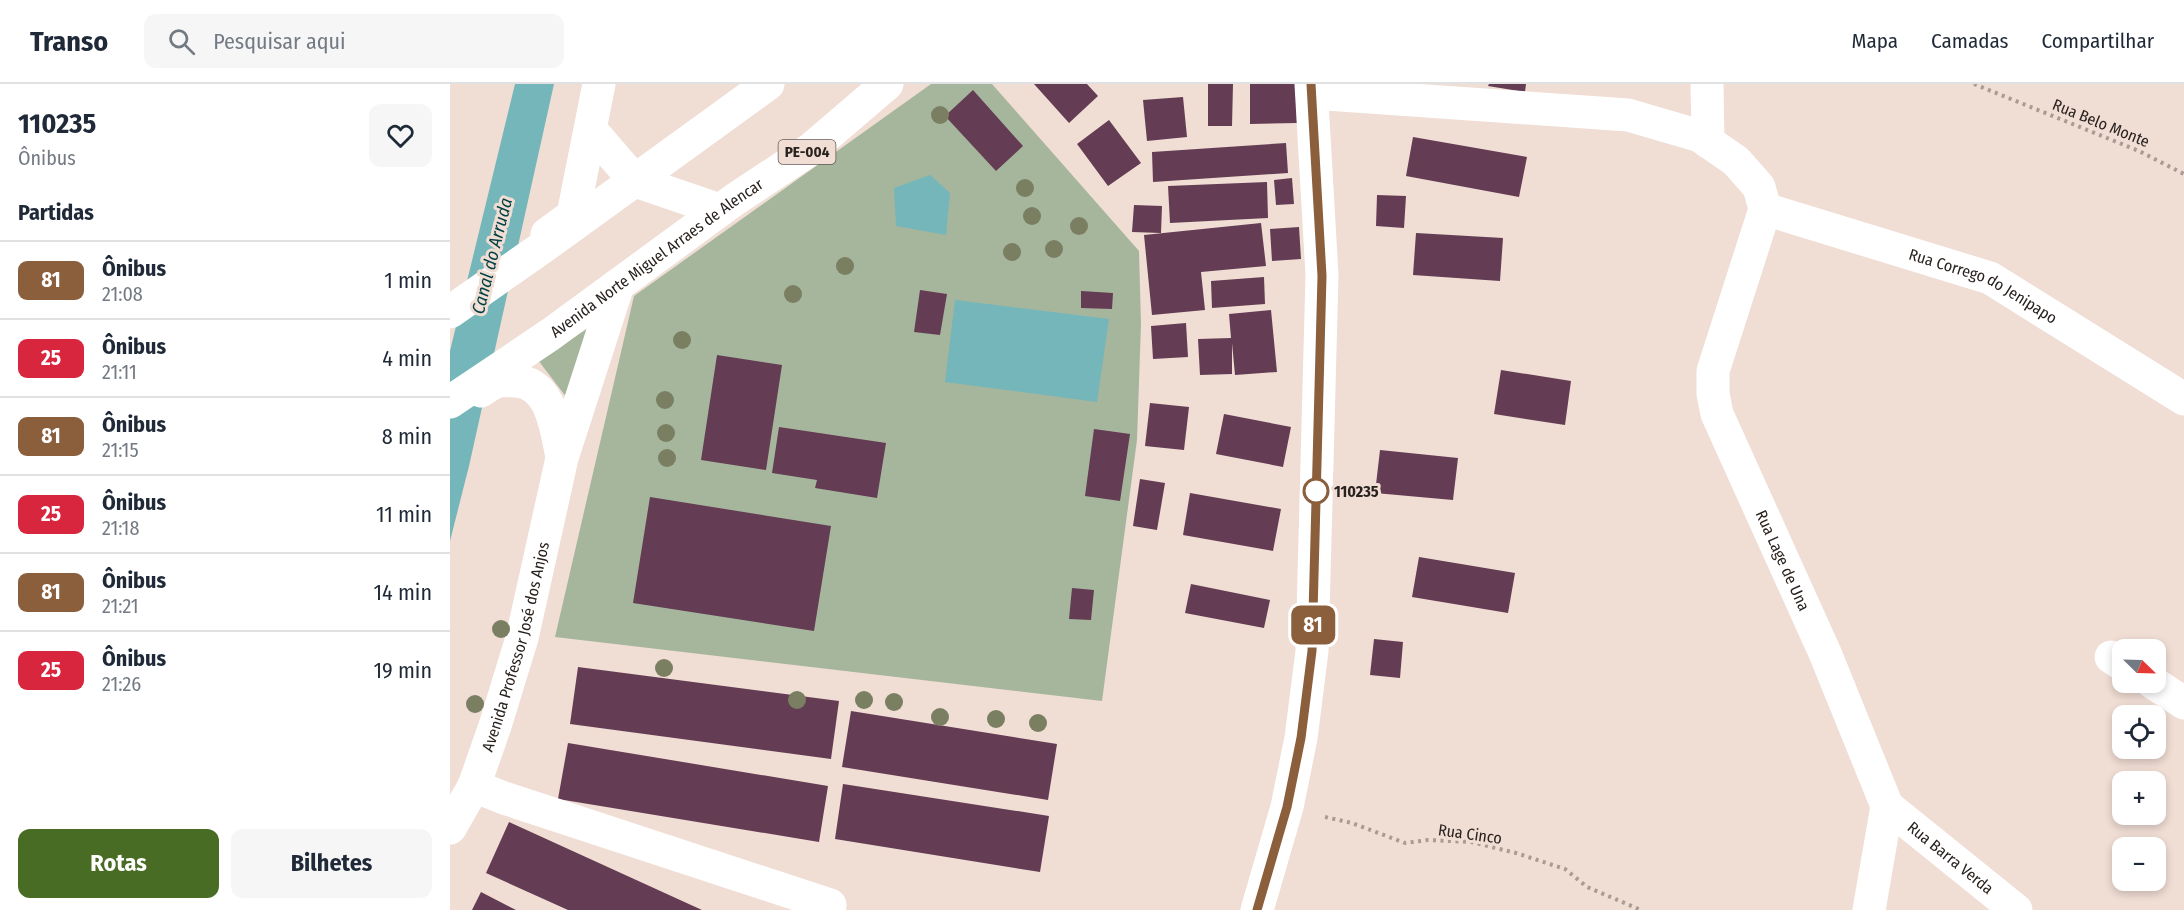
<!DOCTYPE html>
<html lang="pt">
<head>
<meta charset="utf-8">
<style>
	:root { --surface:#fff; --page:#f6f6f7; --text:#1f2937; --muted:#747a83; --line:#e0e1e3; --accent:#496c24 }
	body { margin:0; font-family:"Fira Sans Condensed",sans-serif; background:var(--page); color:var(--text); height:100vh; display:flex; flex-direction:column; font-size:22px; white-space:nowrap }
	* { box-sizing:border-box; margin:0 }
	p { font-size:20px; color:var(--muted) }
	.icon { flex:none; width:33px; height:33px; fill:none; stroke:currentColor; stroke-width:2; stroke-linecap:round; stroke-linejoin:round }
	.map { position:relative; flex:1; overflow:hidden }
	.side { display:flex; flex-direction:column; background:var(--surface); width:450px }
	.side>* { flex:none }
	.badge { padding:0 12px; border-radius:9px; font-size:21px; line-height:39px }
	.needle { width:39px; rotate:113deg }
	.buttons { position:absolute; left:1662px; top:555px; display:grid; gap:12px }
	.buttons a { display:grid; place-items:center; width:54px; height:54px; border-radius:12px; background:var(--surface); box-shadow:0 3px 9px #0003; font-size:30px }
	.map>.badge { position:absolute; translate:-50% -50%; box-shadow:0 0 0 3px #fff }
	h2 { padding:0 18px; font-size:22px; line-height:54px }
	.round { display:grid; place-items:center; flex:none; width:63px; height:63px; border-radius:12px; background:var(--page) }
	.head { display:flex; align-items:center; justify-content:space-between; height:102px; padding:0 18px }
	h1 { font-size:28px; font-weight:700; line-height:45px }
	.primary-button { display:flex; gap:12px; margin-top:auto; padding:12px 18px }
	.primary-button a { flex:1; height:69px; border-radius:12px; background:var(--accent); color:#fff; font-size:24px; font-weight:700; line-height:69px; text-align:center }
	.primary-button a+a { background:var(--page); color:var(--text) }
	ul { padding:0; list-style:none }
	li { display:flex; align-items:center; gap:18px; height:78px; padding:0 18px; border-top:2px solid var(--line) }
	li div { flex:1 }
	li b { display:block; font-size:22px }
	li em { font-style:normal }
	li .badge { min-width:66px; font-weight:700; text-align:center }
	header { display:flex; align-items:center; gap:36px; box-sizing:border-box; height:84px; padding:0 30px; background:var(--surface); border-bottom:2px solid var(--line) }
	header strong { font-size:28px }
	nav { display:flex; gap:33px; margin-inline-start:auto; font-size:21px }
	.search { width:420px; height:54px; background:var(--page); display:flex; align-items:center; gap:15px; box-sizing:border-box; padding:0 21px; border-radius:12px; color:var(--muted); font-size:22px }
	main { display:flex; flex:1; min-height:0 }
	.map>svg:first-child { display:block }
</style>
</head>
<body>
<header>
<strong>Transo</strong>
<div class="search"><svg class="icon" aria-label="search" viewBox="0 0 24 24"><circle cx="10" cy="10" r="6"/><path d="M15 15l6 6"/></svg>Pesquisar aqui</div>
<nav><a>Mapa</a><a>Camadas</a><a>Compartilhar</a></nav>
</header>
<main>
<section class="side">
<div class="head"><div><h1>110235</h1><p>Ônibus</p></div><a class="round"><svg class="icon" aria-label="heart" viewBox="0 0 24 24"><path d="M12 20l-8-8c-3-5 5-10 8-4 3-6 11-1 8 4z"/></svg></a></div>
<h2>Partidas</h2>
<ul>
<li><span class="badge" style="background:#8b5e3c;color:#fff">81</span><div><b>Ônibus</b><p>21:08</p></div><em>1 min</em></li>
<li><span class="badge" style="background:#d7263d;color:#fff">25</span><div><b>Ônibus</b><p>21:11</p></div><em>4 min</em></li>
<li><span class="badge" style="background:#8b5e3c;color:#fff">81</span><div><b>Ônibus</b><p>21:15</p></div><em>8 min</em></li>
<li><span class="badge" style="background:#d7263d;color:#fff">25</span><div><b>Ônibus</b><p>21:18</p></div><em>11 min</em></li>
<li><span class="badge" style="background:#8b5e3c;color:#fff">81</span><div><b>Ônibus</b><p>21:21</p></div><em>14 min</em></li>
<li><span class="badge" style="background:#d7263d;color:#fff">25</span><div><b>Ônibus</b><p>21:26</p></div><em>19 min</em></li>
</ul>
<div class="primary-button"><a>Rotas</a><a>Bilhetes</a></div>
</section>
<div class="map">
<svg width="1734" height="826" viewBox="0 0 1734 826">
	<rect width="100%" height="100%" fill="#f0ddd4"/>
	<path fill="#a5b69c" d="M481 0H542L689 167 691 240 687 356 652 617 105 553 184 212Z
		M140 243 117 314 88 276Z"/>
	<path fill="#74b6b9" d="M65 0H104L19 382 0 457V267Z
		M480 91 500 109 496 151 446 142 444 104Z
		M505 216 659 235 647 318 495 298Z"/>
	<path fill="#643c54" d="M584 0H637L648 12 619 39Z
		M758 0H783L782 42H758Z
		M800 0H846L847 39 800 40Z
		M1039 0H1076L1075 8 1038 2Z
		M523 6 573 62 546 87 495 32Z
		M733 13 737 53 697 57 693 16Z
		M659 36 691 79 658 102 627 60Z
		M963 53 1077 73 1069 113 956 92Z
		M836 59 838 89 703 98 702 68Z
		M842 94 844 120 826 121 824 96Z
		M817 98 818 134 720 139 718 102Z
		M927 111 956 112 954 144 926 142Z
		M684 121 712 122 711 149 682 148Z
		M811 139 816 182 751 188 755 226 702 231 694 151Z
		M849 143 851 175 822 177 820 145Z
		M966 149 1053 154 1050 197 963 191Z
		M814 193 815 220 762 224 761 197Z
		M470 206 497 210 490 251 464 248Z
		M631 207 663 209 662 225 631 224Z
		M821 226 827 288 785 291 782 259V290L750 291 748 255 781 254 779 230Z
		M736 239 738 273 703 275 701 242Z
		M267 271 332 281 316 386 251 376Z
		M1051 286 1121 297 1115 341 1044 330Z
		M700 319 739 323 734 366 695 362Z
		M774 330 841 343 833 383 766 370Z
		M329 343 436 359 427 414 365 404 367 396 322 389Z
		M644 345 680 350 670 417 635 412Z
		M930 366 1008 374 1003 416 925 409Z
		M690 395 715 399 707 446 683 442Z
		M740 409 831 425 823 467 733 451Z
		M200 413 381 442 364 547 183 519Z
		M969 473 1065 489 1058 529 962 513Z
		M741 500 820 516 814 544 735 529Z
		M622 504 644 506 641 536 619 535Z
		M924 555 953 558 950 594 920 591Z
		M128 583 389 617 381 675 120 640Z
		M401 627 607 660 598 716 392 683Z
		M118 659 378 702 369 758 108 715Z
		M393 700 599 732 590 788 385 755Z
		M59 738 252 826H118L36 789Z
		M31 808 66 826H22Z"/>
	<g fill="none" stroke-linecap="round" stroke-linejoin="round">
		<path stroke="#a99a93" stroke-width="4" stroke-dasharray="3 4.5" stroke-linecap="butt" d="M1524 0 1689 67 1734 90
			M875 733 902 739 955 759 978 756 1021 758 1066 769 1115 785 1137 803 1191 826"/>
		<g stroke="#fff" stroke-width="33">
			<path d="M1257 0 1258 58"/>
			<path d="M862 9 1178 31 1250 52 1286 77 1309 103 1315 125"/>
			<path id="s1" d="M1315 125 1263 287V310L1267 330 1375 569 1437 722 1419 826"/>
			<path id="s2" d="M1315 125 1540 194 1734 315"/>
			<path d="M1661 573 1672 580"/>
			<path d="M1702 598 1734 619"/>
			<path d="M24 702 54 714 380 821 377 826"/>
			<path id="s3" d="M1437 722 1566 826"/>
		</g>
		<path stroke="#fff" stroke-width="33" d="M141 46 185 97 270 126
			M97 150 123 131 149 0
			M807 826 837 723 851 654 862 567 872 191 861 0"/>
		<g stroke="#fff" stroke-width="33">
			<path d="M0 228 93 163 318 0"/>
			<path d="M31 307C47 296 47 296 66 297 102 299 106 346 112 373"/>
			<path id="s4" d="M0 318 101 250 284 116 361 65 437 0"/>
			<path id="s5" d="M0 744 24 702 45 642 72 554 112 374 168 201"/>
		</g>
	</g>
	<g fill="#7a7f62">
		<circle cx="490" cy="31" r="9"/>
		<circle cx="575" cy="104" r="9"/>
		<circle cx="582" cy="132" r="9"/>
		<circle cx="629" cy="142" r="9"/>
		<circle cx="604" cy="165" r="9"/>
		<circle cx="562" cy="168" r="9"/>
		<circle cx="395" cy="182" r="9"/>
		<circle cx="343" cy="210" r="9"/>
		<circle cx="232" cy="256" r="9"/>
		<circle cx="215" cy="316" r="9"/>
		<circle cx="216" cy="349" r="9"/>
		<circle cx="217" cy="374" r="9"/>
		<circle cx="51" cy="545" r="9"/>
		<circle cx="214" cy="584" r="9"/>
		<circle cx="347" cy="616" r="9"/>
		<circle cx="414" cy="616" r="9"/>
		<circle cx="444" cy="618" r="9"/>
		<circle cx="25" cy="620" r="9"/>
		<circle cx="490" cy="633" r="9"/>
		<circle cx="546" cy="635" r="9"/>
		<circle cx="588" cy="639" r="9"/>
	</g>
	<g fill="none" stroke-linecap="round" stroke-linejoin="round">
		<defs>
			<path id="line" d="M807 826 837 723 851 654 862 567 872 192 861 0"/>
		</defs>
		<use href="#line" stroke="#fff" stroke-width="14"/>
		<use href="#line" stroke="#8b5e3c" stroke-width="9"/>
	</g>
	<circle fill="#fff" stroke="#8b5e3c" stroke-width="3" cx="866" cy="407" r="12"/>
	<g text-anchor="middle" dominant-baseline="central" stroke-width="6" stroke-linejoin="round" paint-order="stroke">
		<rect fill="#f0ddd4" stroke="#655a55" stroke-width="1.5" x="328.5" y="56" width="57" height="24" rx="4.5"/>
		<g font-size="15" font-weight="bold" fill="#29221f">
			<text x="357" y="68">PE-004</text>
		</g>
		<g font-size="16" fill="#29221f" stroke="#f0ddd4">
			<text transform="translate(1651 39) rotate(22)">Rua Belo Monte</text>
			<text stroke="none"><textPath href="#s4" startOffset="252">Avenida Norte Miguel Arraes de Alencar</textPath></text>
			<text stroke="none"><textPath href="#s2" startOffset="232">Rua Corrego do Jenipapo</textPath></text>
			<text stroke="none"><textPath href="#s1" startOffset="374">Rua Lage de Una</textPath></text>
			<text stroke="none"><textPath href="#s5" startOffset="194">Avenida Professor José dos Anjos</textPath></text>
			<text transform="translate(1020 750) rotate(8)">Rua Cinco</text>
			<text stroke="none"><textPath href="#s3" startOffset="82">Rua Barra Verda</textPath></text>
		</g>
		<g font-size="16" font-weight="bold" fill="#29221f" stroke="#f0ddd4" text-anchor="start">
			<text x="884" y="407">110235</text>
		</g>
		<g font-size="18" font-style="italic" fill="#004043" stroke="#f0ddd4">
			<text transform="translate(42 172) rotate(-76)">Canal do Arruda</text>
		</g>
	</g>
</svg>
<div class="buttons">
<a><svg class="needle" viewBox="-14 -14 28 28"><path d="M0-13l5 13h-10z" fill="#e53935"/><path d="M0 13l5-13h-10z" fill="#747a83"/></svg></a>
<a><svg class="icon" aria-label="locate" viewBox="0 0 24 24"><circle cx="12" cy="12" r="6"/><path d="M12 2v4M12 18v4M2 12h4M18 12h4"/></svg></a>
<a>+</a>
<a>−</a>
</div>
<b class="badge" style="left:863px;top:541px;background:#8b5e3c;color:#fff">81</b>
</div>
</main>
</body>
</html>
